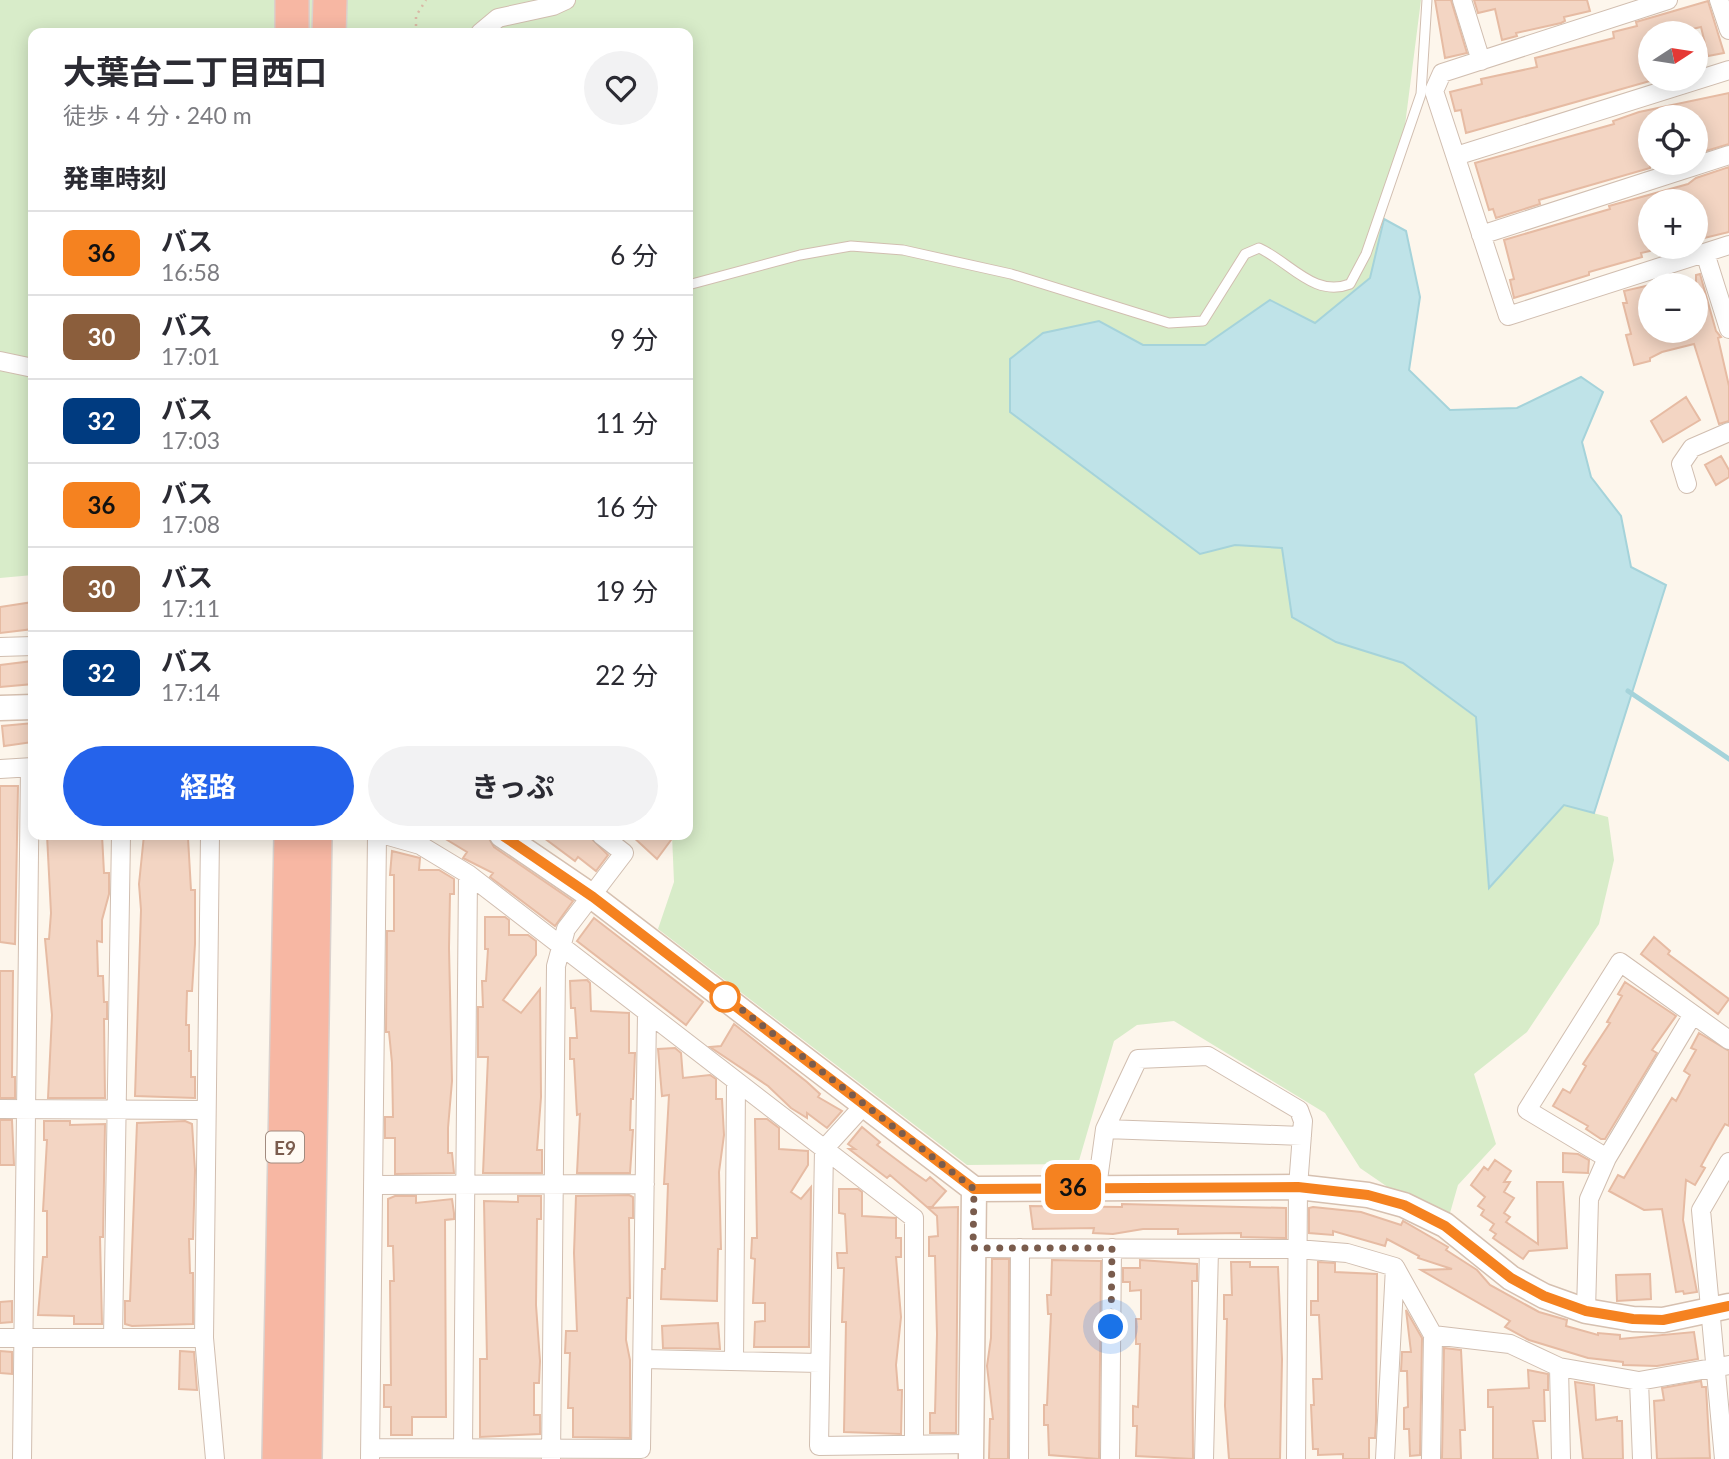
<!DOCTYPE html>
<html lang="ja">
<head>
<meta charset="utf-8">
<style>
	:root { --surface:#fff; --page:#f2f2f3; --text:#2b2b33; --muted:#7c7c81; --line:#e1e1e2; --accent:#2563eb }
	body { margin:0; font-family:Lato,"Noto Sans JP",sans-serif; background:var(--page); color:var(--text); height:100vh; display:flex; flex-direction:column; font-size:26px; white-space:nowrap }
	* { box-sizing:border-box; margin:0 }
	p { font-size:23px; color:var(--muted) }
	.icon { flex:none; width:38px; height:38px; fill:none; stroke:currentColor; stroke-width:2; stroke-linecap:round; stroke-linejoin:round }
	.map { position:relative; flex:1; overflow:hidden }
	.side { position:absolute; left:28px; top:28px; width:665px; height:812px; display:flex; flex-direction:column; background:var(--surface); border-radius:14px; box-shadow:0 4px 18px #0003 }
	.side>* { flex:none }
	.badge { padding:0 14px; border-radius:10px; font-size:24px; line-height:46px }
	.needle { width:46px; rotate:78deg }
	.buttons { position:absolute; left:1638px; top:21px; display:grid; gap:14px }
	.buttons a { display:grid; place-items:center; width:70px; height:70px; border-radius:50%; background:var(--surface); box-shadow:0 4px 18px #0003; font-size:35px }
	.you { position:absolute; width:35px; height:35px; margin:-18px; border:5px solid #fff; border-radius:50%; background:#1a73e8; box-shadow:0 0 0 10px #1a73e833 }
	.map>.badge { position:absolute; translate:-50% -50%; box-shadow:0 0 0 4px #fff }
	h2 { padding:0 35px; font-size:26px; line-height:63px }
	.round { display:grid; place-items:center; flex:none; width:74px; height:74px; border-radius:37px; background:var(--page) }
	.head { display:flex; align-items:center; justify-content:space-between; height:119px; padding:0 35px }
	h1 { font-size:33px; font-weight:700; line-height:52px }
	.button { display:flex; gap:14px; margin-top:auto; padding:14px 35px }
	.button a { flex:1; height:80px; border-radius:42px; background:var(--accent); color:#fff; font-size:28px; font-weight:700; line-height:80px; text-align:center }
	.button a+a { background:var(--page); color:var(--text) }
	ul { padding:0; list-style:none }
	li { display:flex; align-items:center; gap:21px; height:84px; padding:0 35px; border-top:2px solid var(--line) }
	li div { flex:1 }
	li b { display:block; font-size:26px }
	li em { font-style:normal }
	li .badge { min-width:77px; font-weight:700; text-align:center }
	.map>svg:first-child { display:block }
</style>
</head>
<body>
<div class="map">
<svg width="1729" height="1459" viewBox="0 0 1729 1459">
	<rect width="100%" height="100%" fill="#fdf6ec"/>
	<path fill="#d8ecc9" d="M0 0H1421L1404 133 1370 278 1315 323 1270 300 1205 345H1143L1099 321 1010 411 1200 554 1235 545 1282 548 1336 642 1403 663 1476 718 1489 887 1564 805 1608 817 1614 860 1599 924 1527 1032 1474 1074 1496 1144 1458 1185 1446 1227 1360 1168 1325 1113 1174 1021 1137 1025 1114 1041 1078 1164 967 1165 658 929 674 882 672 835H688V33H33V575L0 578Z"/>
	<path fill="#bfe3e8" stroke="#a5d3da" stroke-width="2" d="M1384 219 1406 231 1420 297 1409 370 1450 410 1517 408 1581 377 1603 392 1582 442 1591 477 1621 516 1631 567 1666 585 1594 813 1564 805 1489 888 1476 717 1403 663 1336 642 1292 617 1282 548 1235 545 1200 554 1010 412V359L1043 333 1099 321 1143 345H1205L1270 300 1315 323 1370 278Z"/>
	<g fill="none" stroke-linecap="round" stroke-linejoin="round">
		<path stroke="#a5d3da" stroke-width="5" d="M1628 691 1729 759"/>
	</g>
	<path fill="#f3d5c3" stroke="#e6bba3" stroke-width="2" d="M1435 0H1451L1467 53 1445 58Z
		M1474 0H1587L1590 11 1564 17 1565 21 1561 23 1516 33 1517 36 1502 40 1495 9 1478 13Z
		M1708 1 1724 53 1708 56 1701 27 1675 33H1650V81L1466 133 1461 110 1455 111 1450 92 1482 84 1481 79 1537 67 1535 58 1614 38 1613 32 1637 26 1636 22Z
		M1729 93V144L1696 154V117H1650V168L1539 200 1540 204 1496 218 1493 209 1489 210 1475 163 1614 124 1613 121 1639 112Z
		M1729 167V232L1696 240V201H1650V251L1641 253 1642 257 1589 272V275L1514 298 1510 280 1514 279 1504 240 1610 209 1609 206 1688 184 1696 178Z
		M1700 274 1716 331 1721 337 1718 338 1729 386V421L1719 424 1694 344 1662 352 1650 358V361L1634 365 1626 335 1631 334 1623 303H1627L1624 291 1650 285V331H1696V275Z
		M1686 397 1700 420 1663 442 1651 421Z
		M1721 456 1729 470V477L1716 485 1705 465Z
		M33 602V629L0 633V607Z
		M33 661V684L0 687V665Z
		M33 723V742L4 746 2 726Z
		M0 786H18L15 944 0 942Z
		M47 835H102L104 873H109V894L102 920V942L97 941 98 976H103L104 1002H107V1019H104L105 1098H48L52 1015 45 939H49L51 913Z
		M144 835 188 838 191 890H195V944L192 991H187L186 1025H189V1051H191V1077H195V1098L135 1096 141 910 139 884Z
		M439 835H487L494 847 573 901 555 926 490 877 493 873 463 858 467 852Z
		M540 835H588L608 855 596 871 578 857 575 861Z
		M631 835H664L671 840 657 859Z
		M392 851 420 858 419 870H439L454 879V894H450L449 948 452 1081 448 1128V1153H452L454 1173 395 1174V1138H385V1117H393L392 1063 389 1032H386L387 931H394V875H390Z
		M485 917H505L509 920V935H528L536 941V955L503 1000 521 1013 540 989 541 1097 537 1150H542V1173H483L488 1057H478V1007H483L482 981H486L488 949H485Z
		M594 918 703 1002 686 1025 577 941Z
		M1654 937 1670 951 1668 954 1729 999 1718 1014 1641 954Z
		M0 971H13L12 1077H15V1098H0Z
		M587 980 590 983 591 1011 629 1013V1053H635L633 1099H631L630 1130H633L630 1173H577L580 1114 577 1115 574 1059H570V1038H577L575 1008H571L570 981Z
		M1625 982 1676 1016 1652 1050 1657 1053 1605 1139H1601L1586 1129 1588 1126 1553 1106 1563 1089 1570 1093 1586 1066 1583 1064 1610 1023 1607 1022 1622 996 1618 994Z
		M734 1024 807 1082 820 1094 818 1097 842 1111 827 1128 807 1113V1118L791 1108 768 1086 710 1047 721 1046Z
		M1699 1033 1729 1051V1126L1725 1124 1715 1141 1701 1166 1705 1168 1695 1185 1686 1180 1683 1220 1697 1292 1684 1294 1683 1291 1676 1292 1662 1209 1644 1210 1609 1191 1618 1175 1624 1178 1672 1098 1676 1101 1690 1075 1684 1071 1696 1050 1691 1048Z
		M675 1048 681 1053 683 1078 710 1075 716 1079V1099H722L724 1135 719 1172 721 1249H718L717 1301 661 1299 662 1269H665L668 1184H664L669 1095 662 1096 658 1049Z
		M755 1119H767L779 1128V1149L808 1151V1165L791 1192 801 1199 811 1187 809 1347H754L755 1322 765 1321V1303H753L755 1259 751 1258 752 1238H757Z
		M0 1120H12L14 1165H0Z
		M44 1121H70V1125L105 1124 103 1237H100L102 1324H74V1316L38 1315 43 1257H47V1211H43L47 1140H44Z
		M185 1121 192 1124 195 1170 193 1239H189L190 1273H193V1324L132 1326 125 1324V1301H130L137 1123Z
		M862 1127 880 1142 877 1145 909 1169 926 1181 930 1177 946 1191 932 1207H927L890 1175 887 1178 849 1149H855L848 1144Z
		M1563 1153 1578 1154 1589 1160 1588 1173 1563 1172Z
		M1495 1160 1511 1171 1504 1182H1510L1504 1192 1514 1198 1504 1213 1510 1217 1506 1222 1538 1244 1537 1182H1563L1567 1248 1529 1251 1523 1259 1493 1238 1496 1234 1490 1230 1494 1224 1481 1215 1484 1210 1478 1206 1485 1197 1471 1185 1484 1167 1488 1170Z
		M839 1189H858L862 1192V1216L896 1218V1238H901V1257H896L901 1317 896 1365 898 1390H902L901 1434 844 1432 846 1322H842L844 1268H838L837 1253H847L845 1214 839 1213Z
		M629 1195 633 1197V1218H629L630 1298H627L626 1340 630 1360V1438L573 1437V1408H568L570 1353H565L566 1331H577L574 1253 576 1196Z
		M395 1196H416V1203L452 1199 454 1213V1219L445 1220 446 1417H412V1435H391V1407H384V1385H391L390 1281H394L393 1246H388V1199Z
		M518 1196H541V1219H537L536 1305 540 1361 539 1383H534V1415H540V1434L480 1437V1359H487L484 1201 518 1202Z
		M1122 1204 1286 1208V1238L1241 1237V1233L1178 1234V1229H1143L1113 1234 1093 1233 1094 1228 1033 1229 1030 1206 1122 1207Z
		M958 1207 956 1433H930V1413H935L937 1334 935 1256H929V1237L938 1236 937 1216 928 1208Z
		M1313 1207 1361 1212 1401 1225 1403 1221 1448 1247 1446 1250 1477 1270 1490 1285 1539 1312 1567 1320 1566 1326 1598 1335V1333L1620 1335V1339L1694 1332 1698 1359 1657 1366 1623 1365V1362L1588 1358 1529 1340 1505 1327 1510 1321 1421 1270 1452 1269 1418 1258 1419 1256 1387 1239 1385 1246 1333 1231V1235L1309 1233V1208Z
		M992 1259H1009L1008 1459H989L990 1419H993L987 1366 991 1338Z
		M1052 1260 1101 1261 1099 1459 1049 1455 1048 1425H1044V1405H1047L1051 1314H1048L1047 1295H1051Z
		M1140 1260 1197 1264V1281H1192L1193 1459 1136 1456 1137 1426H1133V1406L1138 1407 1140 1344H1136V1319H1141V1290L1130 1291V1282H1123V1268H1140Z
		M1231 1262H1250V1267H1278L1282 1359 1280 1459H1229L1225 1406 1227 1319H1224V1295H1232Z
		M1318 1262 1335 1263V1272L1377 1274 1376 1422 1375 1438H1369V1459H1343V1454L1318 1455V1449H1313L1311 1405H1314L1313 1379H1322L1319 1315H1311V1301H1318Z
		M1650 1274 1651 1299 1617 1301 1616 1275Z
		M12 1301V1322L0 1323V1302Z
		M1406 1310 1422 1338 1420 1455 1410 1456 1409 1429H1404V1408L1408 1407 1407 1371H1401L1402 1352H1411Z
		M718 1323 720 1349 663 1348 662 1326Z
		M1444 1348 1461 1350 1465 1430H1460L1461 1459H1442Z
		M0 1351 12 1352V1374L0 1373Z
		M180 1351 194 1352 197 1390 179 1389Z
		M1528 1370 1548 1374V1390H1544L1545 1421H1533L1538 1459H1493V1407H1488V1390L1529 1388Z
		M1701 1381 1702 1387H1706L1710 1458 1657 1459 1654 1401 1664 1400 1662 1388Z
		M1575 1382 1594 1385 1596 1420 1617 1417V1421H1622L1623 1459H1583Z"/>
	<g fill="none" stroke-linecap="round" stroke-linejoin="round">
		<defs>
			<path id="lane" d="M688 285 800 255 851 246 903 250 1011 274 1169 323 1203 321 1245 254 1259 248C1290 262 1314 298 1350 284L1366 254 1421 94 1427 0"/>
			<path id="street" d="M1462 0 1481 61
				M1668 0 1442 73 1434 91 1508 316 1729 245
				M1719 0 1729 30
				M480 33 498 18 553 6 566 0
				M1456 156 1729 70
				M1481 235 1729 155
				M1705 253 1729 329
				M0 361 33 368
				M1687 484 1681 464 1692 448 1729 432
				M0 647 33 646
				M0 769 33 767
				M210 835 204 1338 215 1459
				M385 835 420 845 468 874 914 1218V1445
				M865 1104 824 1149 819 1446 971 1444
				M0 1109 206 1110
				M1105 1129 1302 1136
				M1607 1158 1527 1110 1620 962 1729 1040
				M373 1185 645 1184
				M1097 1187 1105 1129 1138 1059 1208 1056 1299 1110 1303 1121 1298 1187 1296 1459
				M973 1248 1297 1249 1347 1253 1395 1267 1433 1335 1510 1344 1559 1367 1639 1381 1729 1365
				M1586 1311 1589 1199 1607 1158 1692 1016
				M0 1338H204
				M113 1338 121 835
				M643 1359 820 1363
				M734 1361 736 1081
				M1559 1367 1561 1459
				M1639 1381 1642 1459
				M370 1448 641 1449 647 1012
				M463 1448 468 874
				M370 1458 377 835
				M551 1458 556 966 566 929 624 853 601 835
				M22 1459 30 767
				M1019 1459 1020 1248
				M1110 1459 1112 1248
				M1204 1459 1209 1249
				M1385 1459 1395 1267
				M1431 1459 1433 1335
				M1724 1459 1701 1210 1729 1162"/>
			<path id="secondary" d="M0 708 33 707
				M502 835 593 897 974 1189 1298 1187 1368 1195 1404 1205 1445 1225 1511 1278 1544 1296 1586 1311 1633 1319 1663 1320 1729 1306
				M971 1459 974 1189"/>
			<path id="highway" d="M292 0V33
				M329 33 330 0
				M279 1459 291 835
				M305 1459 315 835"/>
		</defs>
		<use href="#lane" stroke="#d1beb0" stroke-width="11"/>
		<use href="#street" stroke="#d1beb0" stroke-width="20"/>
		<use href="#secondary" stroke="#d6c0b0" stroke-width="27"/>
		<use href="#highway" stroke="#dad1cd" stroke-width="36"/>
		<path stroke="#d9b8a5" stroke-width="2.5" stroke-dasharray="2 5" stroke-linecap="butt" d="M416 33V16L426 0"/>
		<use href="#lane" stroke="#fff" stroke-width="9"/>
		<use href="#street" stroke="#fff" stroke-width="18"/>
		<use href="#secondary" stroke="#fff" stroke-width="24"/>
		<use href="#highway" stroke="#f7b7a3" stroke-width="33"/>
	</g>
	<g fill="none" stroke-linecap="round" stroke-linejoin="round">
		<defs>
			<path id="line" d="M502 835 593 897 974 1189 1298 1187 1368 1195 1404 1205 1445 1226 1511 1278 1544 1296 1586 1311 1633 1319 1663 1320 1729 1306"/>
		</defs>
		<use href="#line" stroke="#fff" stroke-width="16"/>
		<use href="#line" stroke="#f58220" stroke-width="10"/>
		<path stroke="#7a5c4d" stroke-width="7" stroke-dasharray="0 12.6" d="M725 997 719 992 974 1189 973 1248H1112L1111 1327"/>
	</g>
	<circle fill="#fff" stroke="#f58220" stroke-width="3.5" cx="725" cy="997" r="14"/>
	<g text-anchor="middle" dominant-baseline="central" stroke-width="7" stroke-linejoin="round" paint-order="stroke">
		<rect fill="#fffaf3" stroke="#a28b7f" stroke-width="2" x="266" y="1131.5" width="38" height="31" rx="5"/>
		<g font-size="19" font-weight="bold" fill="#7a5c4d">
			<text x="285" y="1147">E9</text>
		</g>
	</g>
</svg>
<div class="buttons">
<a><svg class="needle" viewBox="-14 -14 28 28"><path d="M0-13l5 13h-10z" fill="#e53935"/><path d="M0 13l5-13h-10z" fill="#7c7c81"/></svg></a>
<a><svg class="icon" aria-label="locate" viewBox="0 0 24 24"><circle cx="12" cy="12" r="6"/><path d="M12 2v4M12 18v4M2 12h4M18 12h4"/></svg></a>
<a>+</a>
<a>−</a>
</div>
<div class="you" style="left:1111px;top:1327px"></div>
<b class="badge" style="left:1073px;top:1187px;background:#f58220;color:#111">36</b>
<section class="side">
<div class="head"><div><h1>大葉台二丁目西口</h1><p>徒歩 · 4 分 · 240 m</p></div><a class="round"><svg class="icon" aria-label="heart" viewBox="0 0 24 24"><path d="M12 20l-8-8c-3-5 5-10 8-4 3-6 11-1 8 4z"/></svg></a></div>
<h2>発車時刻</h2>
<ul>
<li><span class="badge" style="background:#f58220;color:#111">36</span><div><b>バス</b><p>16:58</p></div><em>6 分</em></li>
<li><span class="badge" style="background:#8b5e3c;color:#fff">30</span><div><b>バス</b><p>17:01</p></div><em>9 分</em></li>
<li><span class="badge" style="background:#003b80;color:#fff">32</span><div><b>バス</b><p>17:03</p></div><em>11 分</em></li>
<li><span class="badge" style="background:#f58220;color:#111">36</span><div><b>バス</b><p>17:08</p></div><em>16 分</em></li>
<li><span class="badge" style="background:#8b5e3c;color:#fff">30</span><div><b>バス</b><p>17:11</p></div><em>19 分</em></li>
<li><span class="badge" style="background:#003b80;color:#fff">32</span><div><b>バス</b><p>17:14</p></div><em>22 分</em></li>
</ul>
<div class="button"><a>経路</a><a>きっぷ</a></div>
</section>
</div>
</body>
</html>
